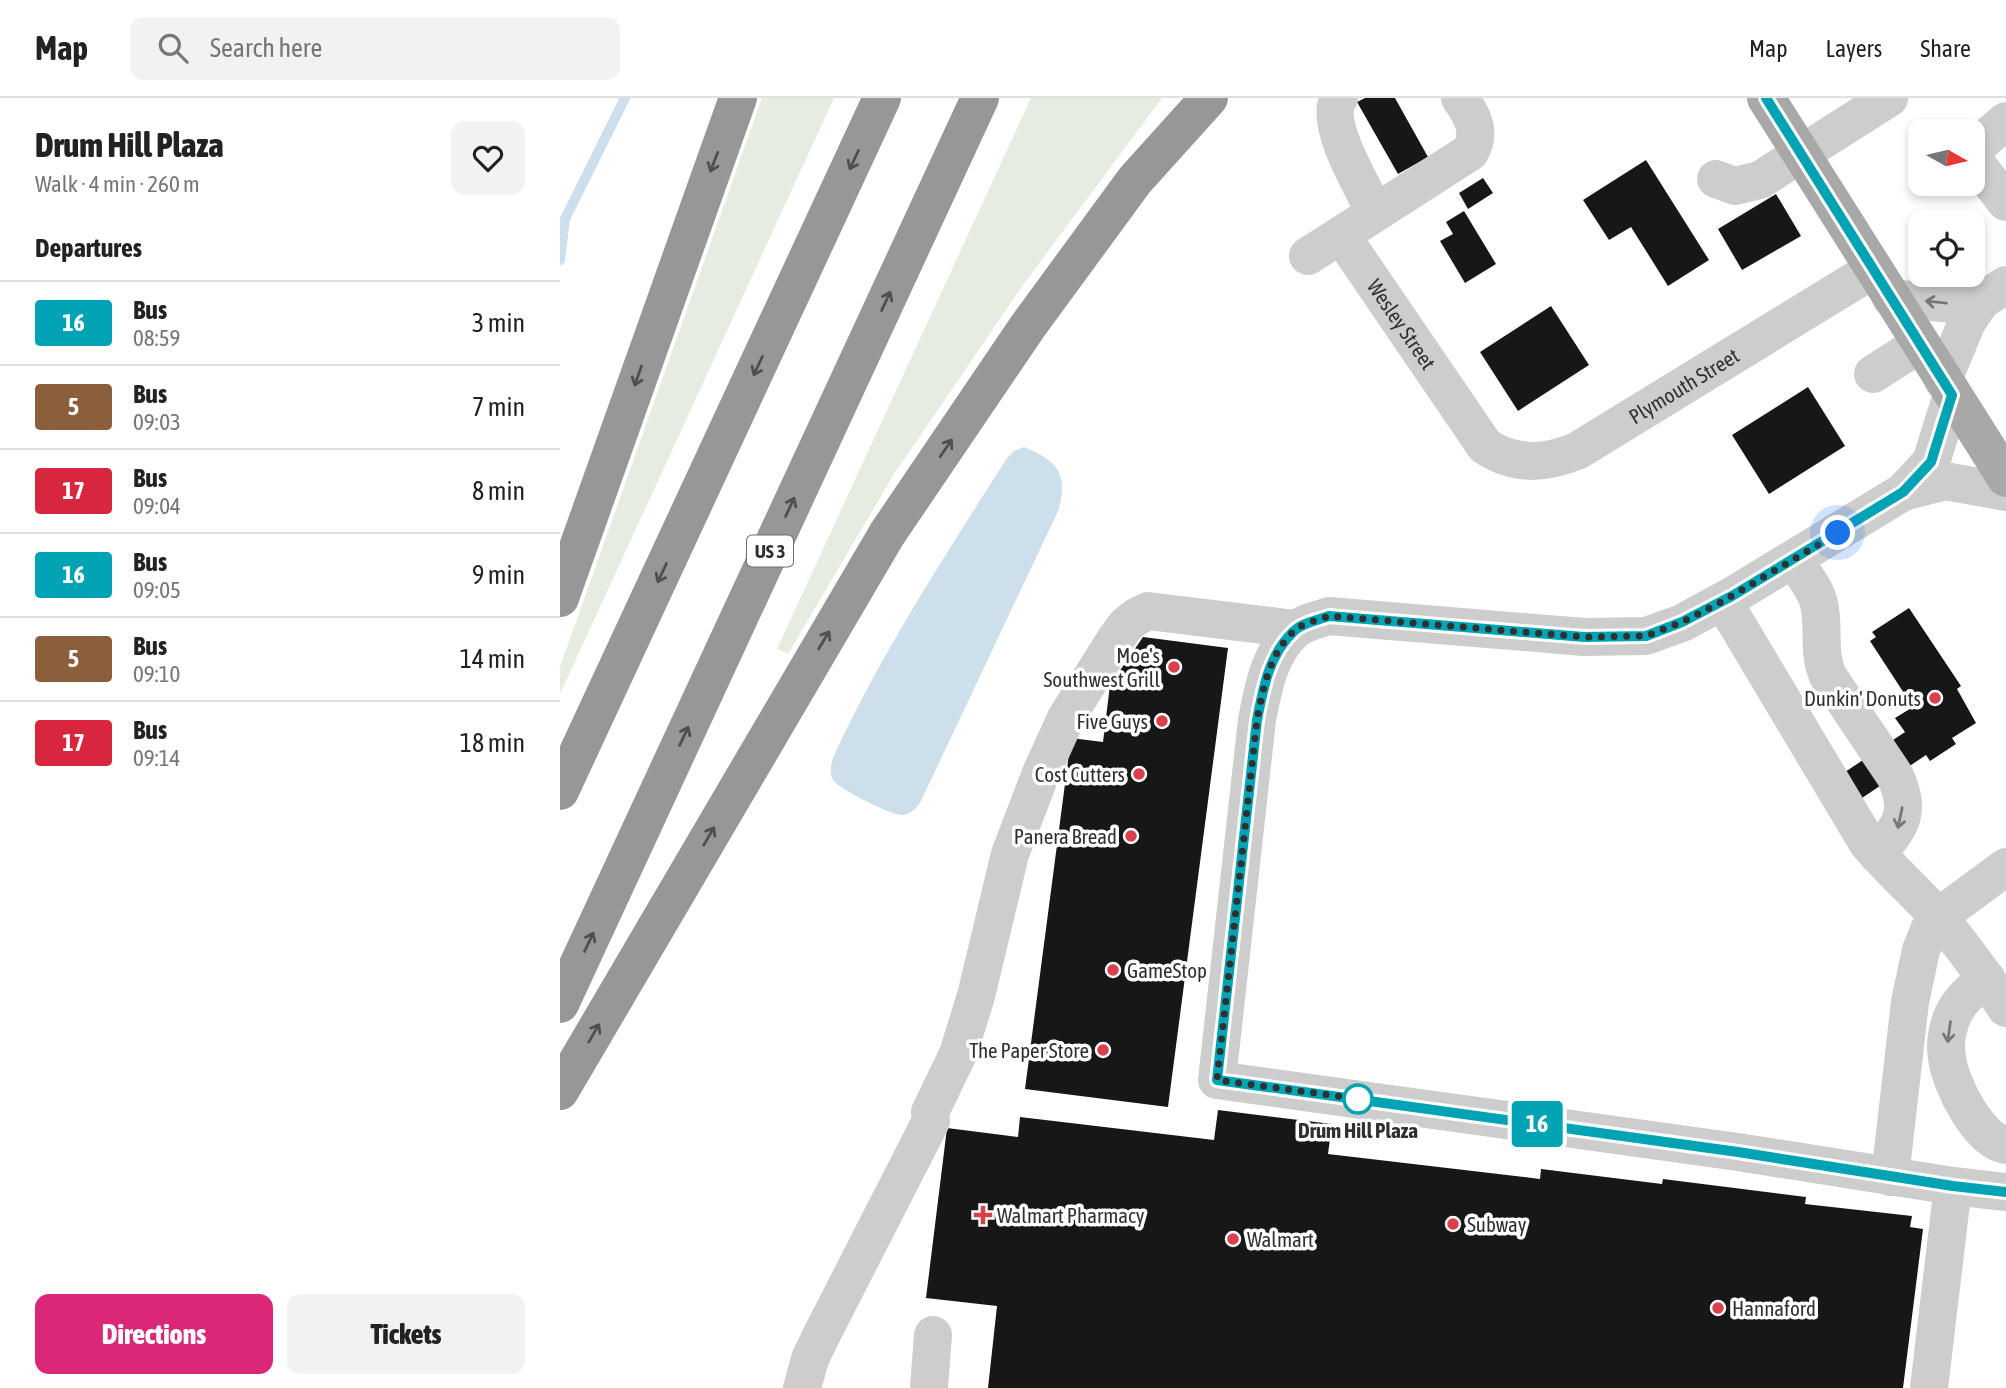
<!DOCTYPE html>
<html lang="en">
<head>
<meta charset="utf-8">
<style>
	:root { --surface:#fff; --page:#f2f2f2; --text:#222; --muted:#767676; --line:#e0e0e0; --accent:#db2777 }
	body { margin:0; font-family:"Asap Condensed",sans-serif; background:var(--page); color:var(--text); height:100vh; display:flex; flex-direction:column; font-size:26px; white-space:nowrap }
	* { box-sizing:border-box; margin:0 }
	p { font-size:23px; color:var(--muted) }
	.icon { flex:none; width:38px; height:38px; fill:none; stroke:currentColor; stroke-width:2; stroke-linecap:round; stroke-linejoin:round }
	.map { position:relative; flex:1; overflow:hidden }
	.drawer { display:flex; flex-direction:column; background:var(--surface); width:560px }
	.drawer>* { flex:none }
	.badge { padding:0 14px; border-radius:5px; font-size:24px; line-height:46px }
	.needle { width:46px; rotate:98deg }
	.tools { position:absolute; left:1348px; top:21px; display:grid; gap:14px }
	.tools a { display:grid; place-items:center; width:77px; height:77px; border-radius:14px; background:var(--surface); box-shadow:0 4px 10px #0003; font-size:35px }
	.you { position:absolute; width:35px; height:35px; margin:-18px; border:5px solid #fff; border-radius:50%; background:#1a73e8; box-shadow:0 0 0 10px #1a73e833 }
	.map>.badge { position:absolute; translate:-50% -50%; box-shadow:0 0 0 4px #fff }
	h2 { padding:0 35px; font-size:26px; line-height:63px }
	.round { display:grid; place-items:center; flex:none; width:74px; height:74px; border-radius:14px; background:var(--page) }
	.summary { display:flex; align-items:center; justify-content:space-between; height:119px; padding:0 35px }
	h1 { font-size:33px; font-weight:800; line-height:52px }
	.primary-button { display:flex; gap:14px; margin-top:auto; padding:14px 35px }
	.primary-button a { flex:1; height:80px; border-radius:14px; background:var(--accent); color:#fff; font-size:28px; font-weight:800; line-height:80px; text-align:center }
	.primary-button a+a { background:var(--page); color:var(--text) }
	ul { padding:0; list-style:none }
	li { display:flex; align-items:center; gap:21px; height:84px; padding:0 35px; border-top:2px solid var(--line) }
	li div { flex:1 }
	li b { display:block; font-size:26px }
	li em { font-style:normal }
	li .badge { min-width:77px; font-weight:700; text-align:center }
	header { display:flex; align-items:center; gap:42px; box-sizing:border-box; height:98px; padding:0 35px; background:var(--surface); border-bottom:2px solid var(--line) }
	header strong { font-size:33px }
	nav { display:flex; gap:38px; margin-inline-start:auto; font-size:24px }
	.search { width:490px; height:63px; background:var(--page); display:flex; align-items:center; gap:18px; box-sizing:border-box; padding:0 24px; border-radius:14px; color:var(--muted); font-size:26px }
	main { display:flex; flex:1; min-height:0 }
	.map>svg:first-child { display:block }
</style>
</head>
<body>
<header>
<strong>Map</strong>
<div class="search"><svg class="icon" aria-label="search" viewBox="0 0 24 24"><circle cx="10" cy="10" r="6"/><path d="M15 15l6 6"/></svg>Search here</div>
<nav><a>Map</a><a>Layers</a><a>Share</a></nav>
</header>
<main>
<section class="drawer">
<div class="summary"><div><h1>Drum Hill Plaza</h1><p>Walk · 4 min · 260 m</p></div><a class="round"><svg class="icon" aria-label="heart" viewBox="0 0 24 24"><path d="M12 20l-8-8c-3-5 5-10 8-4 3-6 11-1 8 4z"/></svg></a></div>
<h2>Departures</h2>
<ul>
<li><span class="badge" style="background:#00a3b4;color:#fff">16</span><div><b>Bus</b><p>08:59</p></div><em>3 min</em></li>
<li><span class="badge" style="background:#8b5e3c;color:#fff">5</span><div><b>Bus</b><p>09:03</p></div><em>7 min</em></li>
<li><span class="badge" style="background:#d7263d;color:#fff">17</span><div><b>Bus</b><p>09:04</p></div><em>8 min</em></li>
<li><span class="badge" style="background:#00a3b4;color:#fff">16</span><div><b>Bus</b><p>09:05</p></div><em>9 min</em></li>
<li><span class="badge" style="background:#8b5e3c;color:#fff">5</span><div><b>Bus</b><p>09:10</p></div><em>14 min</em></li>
<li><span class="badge" style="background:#d7263d;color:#fff">17</span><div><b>Bus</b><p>09:14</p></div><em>18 min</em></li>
</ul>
<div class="primary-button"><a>Directions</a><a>Tickets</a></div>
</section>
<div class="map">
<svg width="1446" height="1290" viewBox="0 0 1446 1290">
	<rect width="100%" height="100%" fill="#fff"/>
	<path fill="#e6ecdf" d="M202 0H274L0 596V569Z
		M471 0H602L463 187 334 376 228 556 217 551Z"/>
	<path fill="#cddfea" d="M464 349C497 363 508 374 499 411L360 705C355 711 351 716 343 717 332 718 279 691 273 682 269 676 271 667 273 660 321 555 385 458 447 360L454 353Z"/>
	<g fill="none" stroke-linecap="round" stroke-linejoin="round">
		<path stroke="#cddfea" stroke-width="10" d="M0 162 5 121 65 0"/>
	</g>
	<path fill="#171717" d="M805 0H835L868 59 838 76 797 4Z
		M1086 62 1149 162 1108 188 1071 129 1049 142 1023 102Z
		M923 80 933 95 908 111 899 95Z
		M1216 96 1241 138 1182 172 1158 131Z
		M904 113 936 166 905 185 880 143 893 136 886 124Z
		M991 208 1029 267 958 313 920 254Z
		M1248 289 1285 348 1209 396 1172 337Z
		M1349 510 1401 588 1397 591 1416 625 1392 640 1396 646 1370 663 1366 657 1302 700 1285 674 1345 634 1335 620 1353 609 1310 543 1316 539 1312 534Z
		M583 539 668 550 608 1009 465 991 511 640 543 644 550 587Z
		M658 1012 772 1026 768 1056 980 1081 981 1071 1102 1086 1103 1081 1246 1099 1245 1106 1352 1118 1350 1129 1363 1131 1343 1290H428L437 1208 366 1200 387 1030 458 1039 460 1019 654 1042Z"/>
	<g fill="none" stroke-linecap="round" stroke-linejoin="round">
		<g stroke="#cdcdcd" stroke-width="38">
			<path d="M779 0C763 24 803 90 815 114"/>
			<path d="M1446 23 1417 48 1415 64 1446 104"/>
			<path d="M1156 81 1175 88 1200 82 1329 0"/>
			<path d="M781 137 910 54C922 34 912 17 900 0"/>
			<path id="s1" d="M748 158 781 137 925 348C955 368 985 366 1017 353L1314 171"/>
			<path d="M1331 200 1392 206 1421 203"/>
			<path d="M1313 276 1360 246"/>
			<path d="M1383 282 1407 224 1421 203 1446 187"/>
			<path d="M1392 297 1371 364 1343 394 1172 498 1122 525 1086 538 1024 539 769 518C758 522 742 525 734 533 709 555 703 591 697 622L657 982 1178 1054 1393 1088 1446 1094"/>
			<path d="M1343 394 1385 383 1446 394"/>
			<path d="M1234 462C1242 475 1256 491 1259 506 1265 531 1257 553 1268 578L1335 678C1352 714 1341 728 1317 756"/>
			<path d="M1163 503 1307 744C1329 771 1355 793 1378 819 1403 847 1425 879 1446 910"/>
			<path d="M1426 880C1412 892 1397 904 1391 922 1387 933 1385 948 1387 960 1390 986 1419 1043 1446 1047"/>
			<path d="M1330 1079 1350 904 1361 852 1369 832 1378 819 1446 769"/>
			<path d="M242 1290 250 1261 261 1238 371 1023 370 1014 398 956 416 898 450 756 481 675 506 620 555 542 566 527 576 519 588 513 735 531"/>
			<path d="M369 1290 373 1237"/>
			<path d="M1369 1290 1393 1088"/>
		</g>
		<path stroke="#a8a8a8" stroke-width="38" d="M1206 0 1446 380"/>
		<path stroke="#979797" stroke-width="38" d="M0 500 178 0
			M0 693 322 0
			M0 906 420 0
			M0 993 327 436 468 228 575 82 649 0"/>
	</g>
	<defs><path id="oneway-shaft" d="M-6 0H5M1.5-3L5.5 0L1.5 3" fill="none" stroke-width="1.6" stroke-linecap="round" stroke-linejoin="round" transform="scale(1.75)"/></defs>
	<g stroke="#4f4f4f">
		<use href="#oneway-shaft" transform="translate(294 62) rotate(115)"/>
		<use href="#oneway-shaft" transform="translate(154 64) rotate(111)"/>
		<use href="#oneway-shaft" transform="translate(326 203) rotate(-65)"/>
		<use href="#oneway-shaft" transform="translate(198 268) rotate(115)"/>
		<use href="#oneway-shaft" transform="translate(78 278) rotate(109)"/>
		<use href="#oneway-shaft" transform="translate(386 350) rotate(-56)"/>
		<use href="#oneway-shaft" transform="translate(230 409) rotate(-65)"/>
		<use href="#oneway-shaft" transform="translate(102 475) rotate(115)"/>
		<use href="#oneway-shaft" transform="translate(264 542) rotate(-59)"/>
		<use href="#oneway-shaft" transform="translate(124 638) rotate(-65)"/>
		<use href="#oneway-shaft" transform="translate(149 738) rotate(-60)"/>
		<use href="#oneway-shaft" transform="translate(29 844) rotate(-65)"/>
		<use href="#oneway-shaft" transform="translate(34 935) rotate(-60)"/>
	</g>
	<g stroke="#777">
		<use href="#oneway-shaft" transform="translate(1376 204) rotate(-174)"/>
		<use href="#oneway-shaft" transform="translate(1340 720) rotate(102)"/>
		<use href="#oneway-shaft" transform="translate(1389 934) rotate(98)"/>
	</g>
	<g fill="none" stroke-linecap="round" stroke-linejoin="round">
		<defs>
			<path id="line" d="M1206 0 1392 297 1371 364 1343 394 1172 498 1122 524 1086 538 1024 539 769 518C758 522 742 525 734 533 709 556 703 591 697 622L657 982 1178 1054 1393 1088 1446 1094"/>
		</defs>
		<use href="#line" stroke="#fff" stroke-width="16"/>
		<use href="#line" stroke="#00a3b4" stroke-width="10"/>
		<path stroke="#303030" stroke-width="7" stroke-dasharray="0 12.6" d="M798 1001 807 1002 657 982 697 622C703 591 709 556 734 533 742 525 758 522 769 518L1024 539 1086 538 1122 524 1163 503 1278 435"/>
	</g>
	<g fill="#da3f4c" stroke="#fff" stroke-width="2.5">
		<circle cx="614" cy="569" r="7"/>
		<circle cx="1375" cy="600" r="7"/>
		<circle cx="602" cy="623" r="7"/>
		<circle cx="579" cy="676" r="7"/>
		<circle cx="571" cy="738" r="7"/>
		<circle cx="553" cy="872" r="7"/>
		<circle cx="543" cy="952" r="7"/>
		<path d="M419.5 1106.5h7v7h7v7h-7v7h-7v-7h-7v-7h7z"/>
		<circle cx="893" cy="1126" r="7"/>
		<circle cx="673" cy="1141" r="7"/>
		<circle cx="1158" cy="1210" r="7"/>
	</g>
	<circle fill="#fff" stroke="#00a3b4" stroke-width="3.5" cx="798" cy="1001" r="14"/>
	<g text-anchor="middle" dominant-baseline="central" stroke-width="7" stroke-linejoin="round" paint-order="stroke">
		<rect fill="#fff" stroke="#6e6e6e" stroke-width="2" x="187" y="437.5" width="46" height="31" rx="5"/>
		<g font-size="19" font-weight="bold" fill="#303030">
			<text x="210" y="453">US 3</text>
		</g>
		<g font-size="21" fill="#303030" stroke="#fff">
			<text stroke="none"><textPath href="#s1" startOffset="147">Wesley Street</textPath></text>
			<text stroke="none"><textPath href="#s1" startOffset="516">Plymouth Street</textPath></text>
		</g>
		<g font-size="21" fill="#303030" stroke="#fff" text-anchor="end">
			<text x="600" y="557">Moe's<tspan x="600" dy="24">Southwest Grill</tspan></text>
			<text x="1361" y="600">Dunkin' Donuts</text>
			<text x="588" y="623">Five Guys</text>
			<text x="565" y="676">Cost Cutters</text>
			<text x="557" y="738">Panera Bread</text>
			<text x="567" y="872" text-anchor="start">GameStop</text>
			<text x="529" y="952">The Paper Store</text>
			<text x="437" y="1117" text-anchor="start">Walmart Pharmacy</text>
			<text x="907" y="1126" text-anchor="start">Subway</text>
			<text x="687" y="1141" text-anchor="start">Walmart</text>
			<text x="1172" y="1210" text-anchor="start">Hannaford</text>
		</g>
		<g font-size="21" font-weight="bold" fill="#303030" stroke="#fff">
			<text x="798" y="1032">Drum Hill Plaza</text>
		</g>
	</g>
</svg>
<div class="tools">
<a><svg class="needle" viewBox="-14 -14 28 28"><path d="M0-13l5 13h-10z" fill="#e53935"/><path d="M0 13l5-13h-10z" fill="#767676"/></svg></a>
<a><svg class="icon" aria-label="locate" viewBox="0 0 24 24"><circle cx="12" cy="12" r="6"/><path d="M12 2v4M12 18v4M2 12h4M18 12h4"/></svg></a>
</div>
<div class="you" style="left:1278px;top:435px"></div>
<b class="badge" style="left:977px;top:1026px;background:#00a3b4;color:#fff">16</b>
</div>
</main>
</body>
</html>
